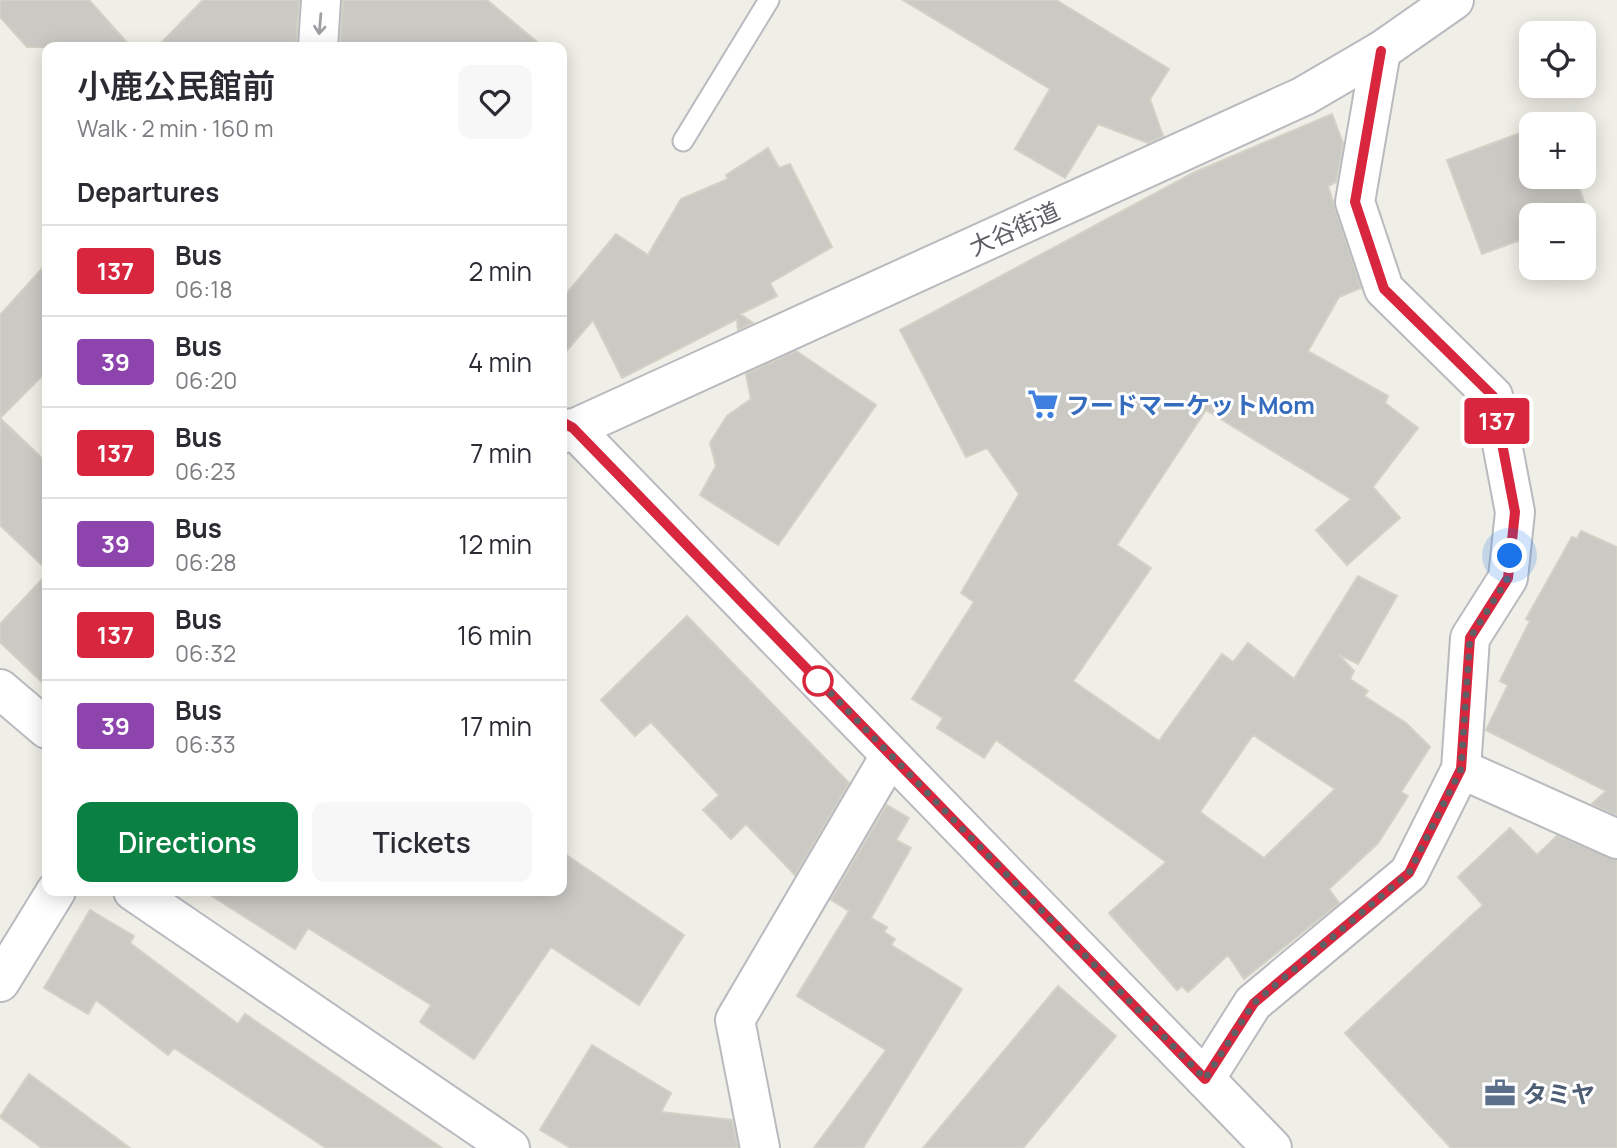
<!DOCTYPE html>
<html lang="en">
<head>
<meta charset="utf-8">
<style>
	:root { --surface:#fff; --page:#f7f7f7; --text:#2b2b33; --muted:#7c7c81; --line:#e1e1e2; --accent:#0b8043 }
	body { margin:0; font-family:Manrope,"Noto Sans JP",sans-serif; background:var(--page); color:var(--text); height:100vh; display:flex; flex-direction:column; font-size:26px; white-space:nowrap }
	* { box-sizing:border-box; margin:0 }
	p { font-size:23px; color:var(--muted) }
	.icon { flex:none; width:38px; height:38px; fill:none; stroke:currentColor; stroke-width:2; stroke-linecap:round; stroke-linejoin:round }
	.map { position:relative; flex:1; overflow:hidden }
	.sheet { position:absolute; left:42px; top:42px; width:525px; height:854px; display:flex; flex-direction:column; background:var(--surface); border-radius:14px; box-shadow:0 4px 18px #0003 }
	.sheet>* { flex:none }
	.badge { padding:0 14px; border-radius:5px; font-size:24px; line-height:46px }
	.fabs { position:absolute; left:1519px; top:21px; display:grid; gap:14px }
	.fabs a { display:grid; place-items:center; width:77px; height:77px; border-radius:14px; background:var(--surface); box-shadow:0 4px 18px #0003; font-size:35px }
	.you { position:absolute; width:35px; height:35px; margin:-18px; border:5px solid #fff; border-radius:50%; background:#1a73e8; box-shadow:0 0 0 10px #1a73e833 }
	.map>.badge { position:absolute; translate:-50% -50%; box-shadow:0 0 0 4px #fff }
	h2 { padding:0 35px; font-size:26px; line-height:63px }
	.round { display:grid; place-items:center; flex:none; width:74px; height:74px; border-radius:14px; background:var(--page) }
	.head { display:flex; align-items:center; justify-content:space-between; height:119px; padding:0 35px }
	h1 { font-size:33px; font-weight:600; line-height:52px }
	.primary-button { display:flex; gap:14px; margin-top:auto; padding:14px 35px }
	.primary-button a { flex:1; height:80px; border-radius:14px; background:var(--accent); color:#fff; font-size:28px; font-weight:600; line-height:80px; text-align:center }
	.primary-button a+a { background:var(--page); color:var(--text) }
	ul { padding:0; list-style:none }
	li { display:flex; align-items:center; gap:21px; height:91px; padding:0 35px; border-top:2px solid var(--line) }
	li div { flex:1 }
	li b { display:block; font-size:26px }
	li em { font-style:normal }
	li .badge { min-width:77px; font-weight:700; text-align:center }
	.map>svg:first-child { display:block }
</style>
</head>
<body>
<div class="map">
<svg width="1617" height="1148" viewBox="0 0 1617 1148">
	<rect width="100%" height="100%" fill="#efefe7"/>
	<path fill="#cbc9c4" stroke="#d3d1c6" stroke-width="2" fill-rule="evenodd" d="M0 0H89L131 47H27L0 17Z
		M203 0H299L296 47H157Z
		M343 0H487L543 47H340Z
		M903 0H1056L1169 69 1150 99 1163 136 1148 143 1098 124 1065 178 1015 149 1050 89Z
		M1332 114 1343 143 1336 182 1328 186 1361 288 1339 297 1308 351 1388 396 1385 403 1418 428 1373 487 1400 518 1347 565 1316 530 1351 499 1206 410 1117 545 1151 568 1073 681 1159 741 1222 654 1233 662 1248 643 1294 679 1358 576 1397 596 1358 664 1338 654 1354 671 1350 679 1368 691 1364 696 1406 723 1430 747 1401 792 1408 796 1378 843 1329 889 1339 903 1244 979 1228 955 1188 992 1182 986 1177 990 1109 913 1166 862 996 740 984 758 937 728 943 718 912 699 974 602 961 593 1019 494 987 448 966 457 900 330 1195 172ZM1253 735 1335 789 1264 858 1200 812Z
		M1531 129V177H1575L1589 215H1531V236L1482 254 1447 160Z
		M768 148 779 168 790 164 832 247 770 283 777 296 740 314 753 323 738 330 737 319 622 378 593 320 562 356V299L616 234 648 255 681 199 728 179 726 175Z
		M47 263V371L0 418V315Z
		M796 351 876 405 778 545 700 495 716 466 710 443 727 416 751 399 746 374Z
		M0 418 47 463V570L0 525Z
		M1581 531 1617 547V815L1592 804 1606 791 1486 730 1508 685 1500 681 1530 621 1526 619 1572 537 1577 539Z
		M47 574V687L0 642V624Z
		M687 616 849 783 795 875 746 824 731 839 703 810 719 795 651 722 635 736 601 700Z
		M887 805 909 818 896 840 911 848 871 918 887 927 884 932 895 939 891 945 962 989 863 1148H814L886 1050 797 996 849 911 831 900Z
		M1510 828 1537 855 1557 836 1617 860V1148H1451L1345 1033 1483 905 1458 877Z
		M562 852 684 935 639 1005 551 947 474 1059 420 1022 431 1005 308 928 295 949 204 891H562Z
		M90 910 134 936 130 943 238 1024 245 1014 442 1148H326L174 1048 168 1055 96 1000 88 1014 44 988Z
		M1058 986 1116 1036 1023 1148H923Z
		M592 1045 671 1093 661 1112 732 1120 738 1148H571L540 1130Z
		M29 1074 130 1148H42L0 1117Z"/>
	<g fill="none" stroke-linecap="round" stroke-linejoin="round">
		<defs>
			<path id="service" d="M683 141 769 0"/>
			<path id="minor" d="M318 47 321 0
				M1381 51 1355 202 1384 289 1493 396 1515 512 1508 578 1470 638 1461 769 1617 839
				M0 689 47 729
				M133 891 510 1148
				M1205 1079 1253 1003 1409 873 1461 769
				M760 1148 735 1020 890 756"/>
			<path id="tertiary" d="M573 428 1272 1148
				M562 434 1304 96 1381 51 1454 0
				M0 982 56 891"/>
		</defs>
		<use href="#service" stroke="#b9babf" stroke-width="23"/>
		<use href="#minor" stroke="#b9babf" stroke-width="42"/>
		<use href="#tertiary" stroke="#b9babf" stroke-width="42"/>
		<use href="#service" stroke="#fff" stroke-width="19"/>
		<use href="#minor" stroke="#fff" stroke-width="38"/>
		<use href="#tertiary" stroke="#fff" stroke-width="38"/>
	</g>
	<defs><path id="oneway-shaft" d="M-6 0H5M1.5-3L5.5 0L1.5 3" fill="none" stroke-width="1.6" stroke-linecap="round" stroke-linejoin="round" transform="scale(1.75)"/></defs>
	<use stroke="#9ea0a3" href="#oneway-shaft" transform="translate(320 24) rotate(95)"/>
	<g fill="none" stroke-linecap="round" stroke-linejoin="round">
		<defs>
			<path id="line" d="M562 422 573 428 1205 1079 1254 1003 1409 873 1461 769 1470 638 1508 578 1515 512 1493 396 1384 289 1355 202 1381 51"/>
		</defs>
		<use href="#line" stroke="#fff" stroke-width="16"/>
		<use href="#line" stroke="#d7263d" stroke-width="10"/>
		<path stroke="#5e6066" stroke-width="7" stroke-dasharray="0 12.6" d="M818 681 816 678 1205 1079 1254 1003 1409 873 1461 769 1470 638 1508 578 1510 556"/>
	</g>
	<defs>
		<symbol id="supermarket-bare" viewBox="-9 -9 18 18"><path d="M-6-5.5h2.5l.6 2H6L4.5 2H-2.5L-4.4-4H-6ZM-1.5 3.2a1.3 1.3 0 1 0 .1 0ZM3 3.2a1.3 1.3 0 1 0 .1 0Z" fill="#3f7fe0" stroke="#fff" stroke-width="2.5" paint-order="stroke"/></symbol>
		<symbol id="office-bare" viewBox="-9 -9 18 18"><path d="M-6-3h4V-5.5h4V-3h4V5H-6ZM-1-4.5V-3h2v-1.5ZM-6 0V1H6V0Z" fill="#5c6f8a" stroke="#fff" stroke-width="2.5" paint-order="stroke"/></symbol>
	</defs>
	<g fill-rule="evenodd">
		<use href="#supermarket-bare" x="1021" y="382" width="44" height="44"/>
		<use href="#office-bare" x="1478" y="1071" width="44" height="44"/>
	</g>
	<circle fill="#fff" stroke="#d7263d" stroke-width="3.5" cx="818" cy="681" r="14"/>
	<g text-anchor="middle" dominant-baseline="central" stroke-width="6" stroke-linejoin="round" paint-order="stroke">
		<g font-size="24" fill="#5e6066" stroke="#fff">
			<text transform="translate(1014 228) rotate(-24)">大谷街道</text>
		</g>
		<g font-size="24" font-weight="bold" fill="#366cbe" stroke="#fff" text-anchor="start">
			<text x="1066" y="404">フードマーケットMom</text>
		</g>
		<g font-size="24" font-weight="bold" fill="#4e5e75" stroke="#fff" text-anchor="start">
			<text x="1523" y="1093">タミヤ</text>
		</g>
	</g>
</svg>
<div class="fabs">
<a><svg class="icon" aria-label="locate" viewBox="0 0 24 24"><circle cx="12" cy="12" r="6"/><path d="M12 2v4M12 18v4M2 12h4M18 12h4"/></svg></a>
<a>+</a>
<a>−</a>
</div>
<div class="you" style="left:1510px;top:556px"></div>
<b class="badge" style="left:1497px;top:421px;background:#d7263d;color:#fff">137</b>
<section class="sheet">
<div class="head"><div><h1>小鹿公民館前</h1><p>Walk · 2 min · 160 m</p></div><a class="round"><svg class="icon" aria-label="heart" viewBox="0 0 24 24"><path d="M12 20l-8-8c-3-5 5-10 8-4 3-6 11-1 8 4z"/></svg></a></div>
<h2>Departures</h2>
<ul>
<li><span class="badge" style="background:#d7263d;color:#fff">137</span><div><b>Bus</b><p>06:18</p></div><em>2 min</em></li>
<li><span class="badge" style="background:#8e44ad;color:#fff">39</span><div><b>Bus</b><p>06:20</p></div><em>4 min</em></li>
<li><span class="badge" style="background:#d7263d;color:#fff">137</span><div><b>Bus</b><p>06:23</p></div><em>7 min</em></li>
<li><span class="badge" style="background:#8e44ad;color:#fff">39</span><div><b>Bus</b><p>06:28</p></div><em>12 min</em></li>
<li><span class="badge" style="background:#d7263d;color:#fff">137</span><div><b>Bus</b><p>06:32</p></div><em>16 min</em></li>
<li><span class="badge" style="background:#8e44ad;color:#fff">39</span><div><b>Bus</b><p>06:33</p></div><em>17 min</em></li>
</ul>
<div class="primary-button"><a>Directions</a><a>Tickets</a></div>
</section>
</div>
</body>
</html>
